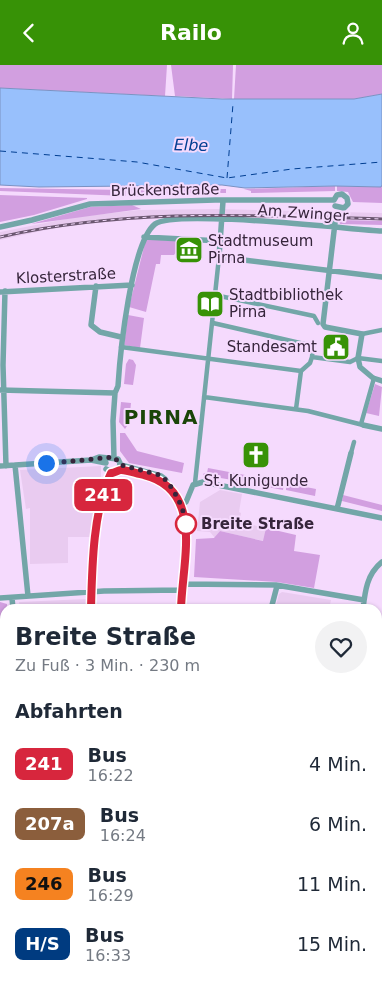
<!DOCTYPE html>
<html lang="de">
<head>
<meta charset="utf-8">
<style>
	:root { --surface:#fff; --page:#f2f2f3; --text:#1f2937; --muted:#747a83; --accent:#379206 }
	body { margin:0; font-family:"DejaVu Sans",sans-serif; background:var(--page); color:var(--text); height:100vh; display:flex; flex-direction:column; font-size:19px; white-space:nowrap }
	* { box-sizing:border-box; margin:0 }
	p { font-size:16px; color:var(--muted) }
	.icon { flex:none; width:28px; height:28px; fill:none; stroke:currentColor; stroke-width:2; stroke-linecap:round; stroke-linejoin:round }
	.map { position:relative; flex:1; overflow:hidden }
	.panel { position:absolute; left:0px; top:539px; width:382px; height:381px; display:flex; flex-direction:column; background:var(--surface); border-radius:15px 15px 0 0; box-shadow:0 1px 4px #0004 }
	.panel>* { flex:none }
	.badge { padding:0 10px; border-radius:8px; font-size:18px; line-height:32px }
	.you { position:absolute; width:25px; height:25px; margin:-12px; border:4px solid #fff; border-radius:50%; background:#1a73e8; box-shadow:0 0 0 8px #1a73e833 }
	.map>.badge { position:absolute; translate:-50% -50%; box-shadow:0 0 0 2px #fff }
	h2 { padding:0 15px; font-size:19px; line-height:45px }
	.round { display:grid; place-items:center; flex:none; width:52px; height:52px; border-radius:26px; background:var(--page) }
	.head { display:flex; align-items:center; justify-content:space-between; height:85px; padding:0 15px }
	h1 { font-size:24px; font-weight:800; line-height:38px }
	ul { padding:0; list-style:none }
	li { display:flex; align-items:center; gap:15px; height:60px; padding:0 15px }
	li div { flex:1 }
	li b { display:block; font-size:19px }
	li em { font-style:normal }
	li .badge { min-width:55px; font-weight:700; text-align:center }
	header { display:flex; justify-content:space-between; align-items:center; height:65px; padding:0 15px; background:var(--accent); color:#fff; font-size:22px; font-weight:800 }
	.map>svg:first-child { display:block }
</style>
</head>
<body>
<header><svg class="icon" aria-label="back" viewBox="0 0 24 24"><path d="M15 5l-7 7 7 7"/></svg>Railo<svg class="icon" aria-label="person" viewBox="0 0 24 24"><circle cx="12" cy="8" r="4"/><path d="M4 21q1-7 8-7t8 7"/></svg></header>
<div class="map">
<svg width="382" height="919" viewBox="0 0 382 919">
	<rect width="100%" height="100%" fill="#f5dafd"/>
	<path fill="#e9cbf0" d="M216 144 333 147 332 155 205 151 138 154 64 161 0 175V167L76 152 139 145Z
		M338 147 382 148V156L338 155Z
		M101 401V413L95 429 91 472H68V498L30 499V443L26 444 20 405Z
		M220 425 242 429 239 447 241 448 240 457 266 463 264 476 220 466 215 473 210 467 197 466 200 437Z
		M282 527 331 535 329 544H275L279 529Z
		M86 534V544H20L19 537Z
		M382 572V690L378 691V592Z
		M5 692V754L4 752H0V693Z
		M378 752H382V871H378Z
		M98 915H203L202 919H98Z"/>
	<path fill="#d29fe0" d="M0 0H167L165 31 0 23Z
		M171 0H233L232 34 175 31Z
		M236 0H382V29L354 34H234Z
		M382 120V138L353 137 348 127 337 126V121L380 122Z
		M335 121V126L251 128V126L244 124Z
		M0 123 126 125V131L0 126Z
		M129 124H173V128L131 132 129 131Z
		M176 124H226V128H176Z
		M0 130 87 133V134L34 150 0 157Z
		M132 140 141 144 31 159 90 142Z
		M339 155 382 156V160L340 159Z
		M146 174 177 176 180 182 174 190H161L160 199H156L146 247 129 242Z
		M128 250 144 253 140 283 124 280Z
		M129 294 133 295 136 300 133 320 124 319 126 299Z
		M375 319 382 322 379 351 366 348Z
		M121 337 131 338 129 358 125 364 119 357Z
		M120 368H125L137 386 184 398 182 408 129 398 120 386Z
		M208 403 245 410 244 417 203 410 204 408H207Z
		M259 413 284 418 283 425 257 420Z
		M286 418 316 424 315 431 286 425Z
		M343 430 382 440V446L342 436Z
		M266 463 296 470 294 486 320 490 314 523 277 517 194 512 196 474 214 473 220 466 263 476Z
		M0 537 7 539V544H5V674L0 675Z
		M0 779 5 783V852L0 850Z"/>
	<path fill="#98c0fc" stroke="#7b92c2" d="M0 23 222 34H354L382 29V120L381 122 335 121 245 123 222 120 39 122 0 120Z"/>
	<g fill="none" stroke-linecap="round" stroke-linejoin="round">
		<path stroke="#003e92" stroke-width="1" stroke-dasharray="6 5" stroke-linecap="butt" d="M0 86 137 97 227 113 292 104 382 97
			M227 113 233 39"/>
		<path stroke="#cfb6d6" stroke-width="5.5" stroke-dasharray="5.5 3" stroke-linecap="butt" d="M335 158V148"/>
		<path stroke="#73a6a8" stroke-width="4.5" d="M215 230 314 251 318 258
			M213 258 313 281 312 292 350 297 358 293 382 296
			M362 269 382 265
			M121 282 301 306
			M301 306 310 298 312 292
			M204 332 308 346 363 360
			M296 344 301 306
			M361 359 374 313
			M351 388 354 377
			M195 418 219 192"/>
		<path stroke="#73a6a8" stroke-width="5.5" d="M223 136 219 192 382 212
			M335 158 323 259 325 262 362 269 358 293 360 302 373 313 382 316
			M0 162 32 155 90 139 215 135H334L337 130 342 129 347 133 348 139 344 143 335 141
			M144 172 221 176
			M96 221 91 260 100 267 121 272
			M5 226 3 300 6 401
			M0 227 132 220
			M0 325 115 328
			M115 328 118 321C120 289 131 178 155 159 174 144 347 164 382 166
			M363 360 382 364
			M114 393 113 356 115 328
			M91 395 106 398
			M15 400 28 531
			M121 400 161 411 165 414 181 440 186 458 181 544
			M0 401 91 395 99 392 118 394 120 398 119 404
			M106 404 113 408 119 404C136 408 152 411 167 419
			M181 440 186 437 193 420 203 417 382 453
			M337 444 351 388
			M182 519 276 520 364 535
			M0 533 104 526 182 525
			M12 533 13 544
			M91 544C92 503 93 444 111 407
			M271 544 277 521
			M363 544C365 526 367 509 382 497
			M294 919 295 915"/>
		<path stroke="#2f868a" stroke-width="8" d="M209 919 211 915"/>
		<path stroke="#036c70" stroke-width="9" d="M0 684 5 682
			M378 697 382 696"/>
		<defs>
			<path id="rail" d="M0 172C126 143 254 150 382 154"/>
		</defs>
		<use href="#rail" stroke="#6b5770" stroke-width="3"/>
		<use href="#rail" stroke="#f5dafd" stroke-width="1" stroke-dasharray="4" stroke-linecap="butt"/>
	</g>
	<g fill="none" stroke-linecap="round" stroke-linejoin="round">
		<defs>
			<path id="line" d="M91 544C92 503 93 444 111 408 115 408 118 405 121 405 128 405 137 409 144 410 205 425 182 497 181 544"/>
		</defs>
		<use href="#line" stroke="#fff" stroke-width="11"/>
		<use href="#line" stroke="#d7263d" stroke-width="8"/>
		<path stroke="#36253b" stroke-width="5" stroke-dasharray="0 9" d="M46 398C69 397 92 394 114 392L121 400 160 410C172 418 185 445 186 459"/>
	</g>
	<defs>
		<symbol id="museum-square" viewBox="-11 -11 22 22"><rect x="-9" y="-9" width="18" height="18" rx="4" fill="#379206" stroke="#f5dafd"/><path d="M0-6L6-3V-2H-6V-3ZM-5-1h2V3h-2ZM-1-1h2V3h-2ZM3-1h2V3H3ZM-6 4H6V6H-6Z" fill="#fff"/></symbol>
		<symbol id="library-square" viewBox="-11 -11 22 22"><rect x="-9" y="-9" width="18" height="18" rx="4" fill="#379206" stroke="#f5dafd"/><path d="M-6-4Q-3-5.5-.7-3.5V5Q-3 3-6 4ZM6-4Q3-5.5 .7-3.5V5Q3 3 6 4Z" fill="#fff"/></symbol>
		<symbol id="civic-square" viewBox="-11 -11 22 22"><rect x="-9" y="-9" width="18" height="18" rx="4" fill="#379206" stroke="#f5dafd"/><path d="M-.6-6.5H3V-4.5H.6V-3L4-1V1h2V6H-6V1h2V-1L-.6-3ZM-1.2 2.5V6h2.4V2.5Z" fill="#fff"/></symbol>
		<symbol id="church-square" viewBox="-11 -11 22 22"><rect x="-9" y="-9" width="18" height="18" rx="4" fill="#379206" stroke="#f5dafd"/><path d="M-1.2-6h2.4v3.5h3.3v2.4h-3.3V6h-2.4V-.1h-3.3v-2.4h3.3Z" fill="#fff"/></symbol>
	</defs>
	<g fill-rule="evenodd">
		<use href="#museum-square" x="173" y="169" width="32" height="32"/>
		<use href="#library-square" x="194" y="223" width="32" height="32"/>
		<use href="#civic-square" x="320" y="266" width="32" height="32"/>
		<use href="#church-square" x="240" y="374" width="32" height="32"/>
	</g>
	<circle fill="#fff" stroke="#d7263d" stroke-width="2.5" cx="186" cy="459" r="10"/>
	<g text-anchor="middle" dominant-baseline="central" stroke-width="4" stroke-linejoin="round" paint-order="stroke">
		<g font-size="15" fill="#36253b" stroke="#f5dafd">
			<text transform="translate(165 125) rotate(-1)">Brückenstraße</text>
			<text transform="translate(303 148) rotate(4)">Am Zwinger</text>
			<text transform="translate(66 211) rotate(-3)">Klosterstraße</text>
		</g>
		<g font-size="15" fill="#36253b" stroke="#f5dafd" text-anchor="start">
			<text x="208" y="176">Stadtmuseum<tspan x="208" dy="17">Pirna</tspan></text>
			<text x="229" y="230">Stadtbibliothek<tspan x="229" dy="17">Pirna</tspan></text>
			<text x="317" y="282" text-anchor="end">Standesamt</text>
			<text x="256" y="416" text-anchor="middle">St. Kunigunde</text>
		</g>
		<g font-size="15" font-weight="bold" fill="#36253b" stroke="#f5dafd" text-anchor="start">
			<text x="201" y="459">Breite Straße</text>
		</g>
		<g font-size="16" font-style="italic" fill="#003e92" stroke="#f5dafd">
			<text transform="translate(191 80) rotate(1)">Elbe</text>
		</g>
		<g font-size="20" font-weight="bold" letter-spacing="1" fill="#1a4508" stroke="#f5dafd">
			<text x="161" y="352">PIRNA</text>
		</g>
	</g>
</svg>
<div class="you" style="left:46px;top:398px"></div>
<b class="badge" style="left:103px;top:430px;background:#d7263d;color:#fff">241</b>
<section class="panel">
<div class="head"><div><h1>Breite Straße</h1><p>Zu Fuß · 3 Min. · 230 m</p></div><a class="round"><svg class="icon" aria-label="heart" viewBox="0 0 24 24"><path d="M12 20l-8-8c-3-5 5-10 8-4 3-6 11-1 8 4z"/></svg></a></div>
<h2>Abfahrten</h2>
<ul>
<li><span class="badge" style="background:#d7263d;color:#fff">241</span><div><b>Bus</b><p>16:22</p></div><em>4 Min.</em></li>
<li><span class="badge" style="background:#8b5e3c;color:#fff">207a</span><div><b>Bus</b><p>16:24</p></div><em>6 Min.</em></li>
<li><span class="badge" style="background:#f58220;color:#111">246</span><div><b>Bus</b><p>16:29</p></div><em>11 Min.</em></li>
<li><span class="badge" style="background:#003b80;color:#fff">H/S</span><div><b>Bus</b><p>16:33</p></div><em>15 Min.</em></li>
</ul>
</section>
</div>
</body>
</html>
